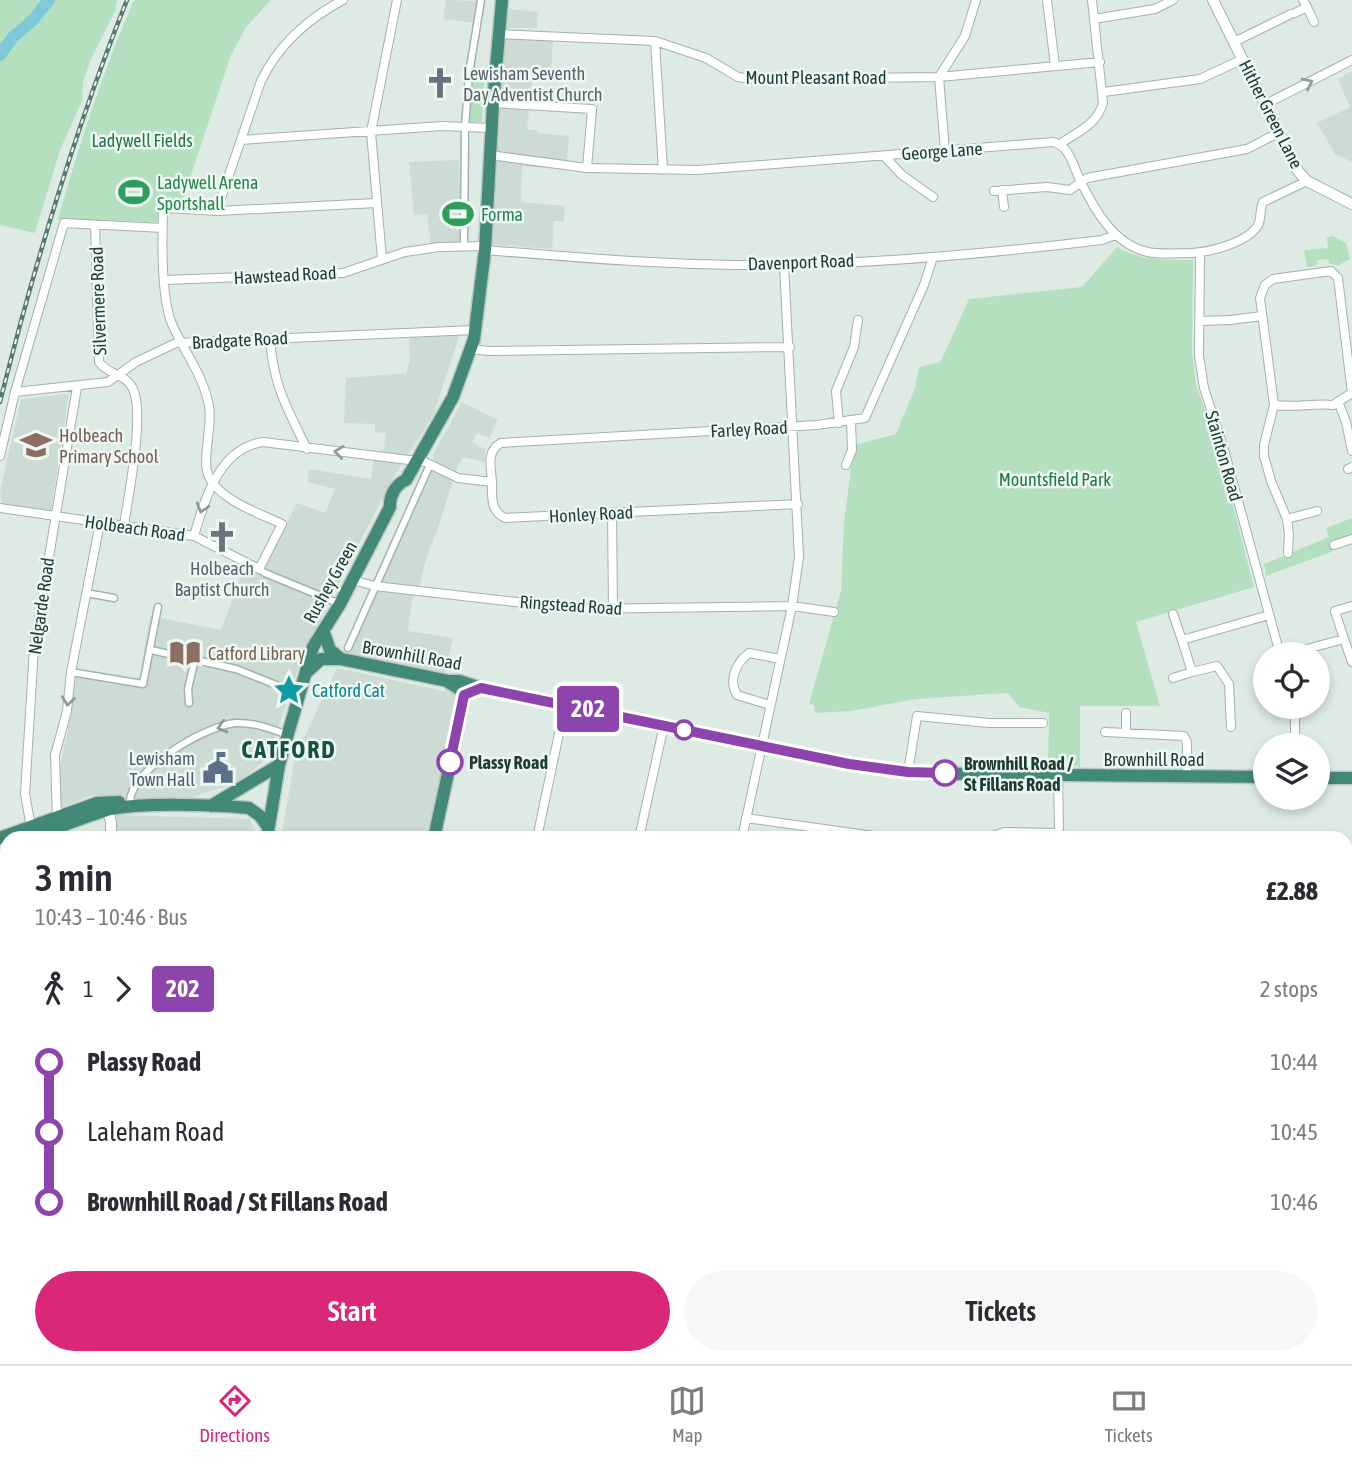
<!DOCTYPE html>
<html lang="en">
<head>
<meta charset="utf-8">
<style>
	:root { --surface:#fff; --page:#f7f7f7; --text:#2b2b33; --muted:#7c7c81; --line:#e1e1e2; --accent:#db2777 }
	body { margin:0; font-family:"Asap Condensed",sans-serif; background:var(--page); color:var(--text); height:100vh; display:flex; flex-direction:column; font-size:26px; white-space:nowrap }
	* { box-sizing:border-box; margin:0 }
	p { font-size:23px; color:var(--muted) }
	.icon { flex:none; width:38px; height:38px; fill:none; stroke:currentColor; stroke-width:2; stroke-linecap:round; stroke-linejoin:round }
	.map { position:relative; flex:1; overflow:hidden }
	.details { position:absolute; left:0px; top:831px; width:1353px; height:534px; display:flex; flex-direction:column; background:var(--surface); border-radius:21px 21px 0 0; box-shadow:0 4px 10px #0003 }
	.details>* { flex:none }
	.badge { padding:0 14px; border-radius:5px; font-size:24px; line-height:46px }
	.tools { position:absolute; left:1253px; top:642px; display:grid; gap:14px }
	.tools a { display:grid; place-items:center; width:77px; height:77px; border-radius:50%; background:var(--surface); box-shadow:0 4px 10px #0003; font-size:35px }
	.map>.badge { position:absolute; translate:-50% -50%; box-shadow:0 0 0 4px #fff }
	.legs { display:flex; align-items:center; gap:10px; height:77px; padding:0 35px; font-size:23px }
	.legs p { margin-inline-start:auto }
	.headline { display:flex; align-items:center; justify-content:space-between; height:119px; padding:0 35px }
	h1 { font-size:38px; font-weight:600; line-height:52px }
	.cta { display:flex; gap:14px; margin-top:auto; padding:14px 35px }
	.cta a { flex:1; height:80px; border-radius:42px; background:var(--accent); color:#fff; font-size:28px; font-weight:600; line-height:80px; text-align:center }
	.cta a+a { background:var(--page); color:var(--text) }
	ul { padding:0 35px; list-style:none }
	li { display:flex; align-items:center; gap:24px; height:70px; font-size:26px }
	li i { display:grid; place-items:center; width:10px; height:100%; margin:0 9px; background:currentColor }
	li i::after { content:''; width:18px; height:18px; margin:-9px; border:5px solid; border-radius:50%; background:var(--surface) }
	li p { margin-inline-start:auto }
	li:first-child i { background:linear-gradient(#0000 50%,currentColor 0) }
	li:last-child i { background:linear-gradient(currentColor 50%,#0000 0) }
	.menu { display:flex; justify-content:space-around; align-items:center; height:98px; border-top:2px solid var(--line); background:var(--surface); font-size:19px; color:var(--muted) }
	.menu a { display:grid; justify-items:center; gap:4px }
	.menu .active { color:var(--accent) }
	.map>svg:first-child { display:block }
</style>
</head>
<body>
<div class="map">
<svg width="1352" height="1364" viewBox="0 0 1352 1364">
	<rect width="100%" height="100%" fill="#deebe5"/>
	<path fill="#ccdbd4" d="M446 0 478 1 474 23 443 19Z
		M509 9 538 12 537 28H507Z
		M508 38 553 40 551 72H540L532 78 527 130H537V133L569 136 566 170 522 166 521 202 565 206 564 221H554L552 249 493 245 502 75 505 40Z
		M1352 71V162L1335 154 1317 123 1350 107 1338 79Z
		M459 160 462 242 431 245 427 214 414 215 409 162Z
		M459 336 434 414 390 483 310 640 295 677 268 758 237 783 184 800 96 797 92 795 61 808 59 772 71 715 74 674 138 686 150 616 221 630 244 568 261 575 297 503 325 513 335 489 307 482 309 469 371 479 375 452 383 453 386 433 375 432V424L344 423 346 378 406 373 410 360 409 337Z
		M69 394 51 511 2 504 0 491 21 399Z
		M462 402 498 420 489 438 477 433 472 442 485 449V462L463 457 457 468 438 528 426 559 420 585 412 600 408 631 453 638 445 674 350 654 380 577 434 460 433 455Z
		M337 668 457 694 458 700 430 838H281L295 757Z
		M115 815 250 819 256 835V838H116Z"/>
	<path fill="#b4e0bf" d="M0 0H117L115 11 91 59 83 82 82 101 60 150 35 233 0 225Z
		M134 0H271L246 27 231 55 181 205 166 204 159 210 157 222 58 219C79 145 103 71 134 0Z
		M471 78 484 79 482 122H468Z
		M1332 236 1346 243 1350 259 1339 265 1330 264 1328 259 1317 260V265L1307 267 1304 250 1328 248 1327 238Z
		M1117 247C1140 261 1166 260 1193 260L1192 352 1196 385 1217 444 1254 587 1136 622 1160 706H1080V767L1065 764 1048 767 1049 713 1019 707 1008 693 916 699 851 711 815 713 814 705 809 704 841 591 844 523 854 445 896 434 915 388 919 367 940 362 942 359 969 299 1082 287Z
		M1352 518V537L1340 541 1331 552 1266 576 1264 564 1329 537 1326 528Z
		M7 847V1358H37L33 1364H0V848Z"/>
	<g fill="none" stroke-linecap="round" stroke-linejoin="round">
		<path stroke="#7fcad8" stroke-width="12" d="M0 55 13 37 32 21 49 0"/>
		<defs>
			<path id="pedestrian" d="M464 246 465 127 469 74 481 0
				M259 569 265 573 340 604
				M86 593 114 598
				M348 648 428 469
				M151 650 236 669 299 694
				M71 672 143 684 158 607
				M189 703 188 689 195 659
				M130 802C130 770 205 726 235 723 254 722 271 729 288 735"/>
			<path id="minor" d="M1047 0 1055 66
				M1307 7 1314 22
				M1295 13 1307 7 1303 0
				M1094 19 1155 9 1173 0
				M498 34 655 41 706 58 738 77 753 79 939 77 1100 62
				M655 41 663 170
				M1234 42 1291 14
				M1104 92 1200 79 1243 59
				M493 103 592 109 587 168
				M1264 105 1352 60
				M241 140 442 126 491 128
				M1060 144C1077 132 1097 125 1103 103L1092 0
				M945 151 939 77 965 36 976 0
				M490 155 587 168 698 170 1053 142C1070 146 1073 166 1080 180 1094 209 1114 245 1148 252 1162 255 1178 253 1192 253 1210 252 1251 242 1259 223 1261 216 1260 209 1263 202L1307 181
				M884 156 902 175 933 197
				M1002 190 1004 207
				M994 191 1047 187 1070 190 1087 178 1247 149 1278 133
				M218 211V207L261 81C279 44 307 19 343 0
				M95 225 99 362C108 375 124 373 132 387 146 411 128 496 124 526
				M485 250C572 257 663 265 751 265 868 265 986 254 1102 240L1115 235
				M1200 252 1199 356 1204 388 1223 446 1280 654
				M382 259 371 132 397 0
				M165 280 343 273 405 252 439 247 485 246
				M1199 321 1230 320 1262 316
				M270 338C273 385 287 408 307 449
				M471 349 489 351 790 347
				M15 392 108 382 136 362 176 343 475 330
				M1339 404 1346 422 1352 451
				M1274 405C1294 408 1313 403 1333 405L1352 393 1338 278 1331 271 1273 279 1265 285 1260 298 1274 405 1264 445V456L1271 481 1287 519 1289 534 1288 553
				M839 423 836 391 854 347 858 320
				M0 456 15 392 64 223 163 228
				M846 465 852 450 851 421
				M1348 469 1352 467
				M492 482C491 467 486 451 501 443L817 425 865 418 924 285 933 257
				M0 508 194 536 259 569 282 524C259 513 224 502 210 479 200 463 213 427 209 406 203 374 184 352 172 324 161 298 162 241 163 212L165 208 218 211 376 203
				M612 512 613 610
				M1287 519 1317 511
				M194 536C204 501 219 448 263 442L425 462 458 478 492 482C492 496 490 511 505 518L798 504
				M1334 545 1352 539
				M352 580 375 586 577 609 792 606 834 612
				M1173 614 1182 640
				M1344 639 1335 611 1352 606
				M1288 654 1344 639 1352 662
				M1173 678 1192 672
				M770 705 737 695C728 680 736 663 749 653L780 659
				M1126 713V733
				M1231 727 1229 684 1217 666 1192 672 1182 640 1269 615
				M1105 732 1184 736 1187 742V776
				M1295 746V707
				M908 772 917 716 989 723H1043
				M746 818 888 838
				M57 819 55 755 67 711 71 672 100 523
				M31 827 25 794 34 648 77 387
				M1056 835 1059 829 1058 775
				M537 838 565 705
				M639 838 664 725
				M742 838 792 606 799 557 784 265
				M988 838 1004 832 1056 833
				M1346 879H1352
				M1346 958H1352
				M1346 1036H1352
				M1346 1184H1352
				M1346 1259H1352
				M1346 1345H1352
				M53 1358 59 1364
				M616 1358 619 1364
				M862 1358 865 1364
				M972 1358 973 1364
				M1068 1358 1069 1364
				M1214 1358 1215 1364
				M1319 1358V1364
				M42 1364 50 1358
				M313 1364 332 1358
				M723 1364 742 1358"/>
			<path id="tertiary" d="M1213 0 1298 171 1307 181 1352 204
				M102 809 108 810 111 822V838
				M1346 1115H1352
				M142 1358 151 1364"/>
			<path id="trunk" d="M324 633 330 650 341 659
				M307 672 321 659H341L448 681H459L481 688 849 764 908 772 964 774 1265 777
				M1318 778H1352
				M211 806 279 765
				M0 838 97 803 119 802
				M19 838C50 832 77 819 107 810 140 802 214 805 249 808L260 816 268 827
				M267 838 279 765 313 647 340 604 390 507C389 496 396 484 406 480L453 397 474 339 485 250 493 103 502 0
				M434 838 465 695 461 690 448 682
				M240 1358 243 1364
				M251 1358 254 1364"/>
		</defs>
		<use href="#pedestrian" stroke="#a0b3ac" stroke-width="9"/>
		<use href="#minor" stroke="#a0b3ac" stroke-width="10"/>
		<use href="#tertiary" stroke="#a0b3ac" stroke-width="12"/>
		<use href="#trunk" stroke="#bbc5c2" stroke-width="15"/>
		<use href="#pedestrian" stroke="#fff" stroke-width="6"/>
		<use href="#minor" stroke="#fff" stroke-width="8"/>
		<use href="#tertiary" stroke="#fff" stroke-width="10"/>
		<use href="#trunk" stroke="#428978" stroke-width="12"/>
		<defs>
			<path id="rail" d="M0 402C34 266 75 130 127 0"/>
		</defs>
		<use href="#rail" stroke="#577970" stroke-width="4.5"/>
		<use href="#rail" stroke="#eef8f3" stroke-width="2" stroke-dasharray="5" stroke-linecap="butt"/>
	</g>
	<defs><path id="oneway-chevron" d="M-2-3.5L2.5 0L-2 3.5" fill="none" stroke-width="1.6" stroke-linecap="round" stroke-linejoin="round" transform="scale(1.75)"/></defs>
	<g stroke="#8e9e9a">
		<use href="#oneway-chevron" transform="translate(1308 83) rotate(-26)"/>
		<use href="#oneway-chevron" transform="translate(339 452) rotate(-173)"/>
		<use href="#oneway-chevron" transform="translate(202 508) rotate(106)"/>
		<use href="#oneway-chevron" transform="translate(68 701) rotate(97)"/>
		<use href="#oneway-chevron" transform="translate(222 727) rotate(164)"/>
	</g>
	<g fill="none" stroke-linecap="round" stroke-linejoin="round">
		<defs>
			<path id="line-1" d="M450 762 464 695 481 688 849 764 908 772 945 773"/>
		</defs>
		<use href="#line-1" stroke="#fff" stroke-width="16"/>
		<use href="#line-1" stroke="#8e44ad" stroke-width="10"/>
	</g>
	<defs>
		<symbol id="church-bare" viewBox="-9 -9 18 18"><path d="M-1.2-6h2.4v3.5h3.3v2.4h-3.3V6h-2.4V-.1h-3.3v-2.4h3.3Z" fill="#6b7280" stroke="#eef8f3" stroke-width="2.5" paint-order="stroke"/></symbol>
		<symbol id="stadium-bare" viewBox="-9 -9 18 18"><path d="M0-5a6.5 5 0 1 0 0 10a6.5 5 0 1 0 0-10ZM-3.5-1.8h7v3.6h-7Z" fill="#2e9e5b" stroke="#eef8f3" stroke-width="2.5" paint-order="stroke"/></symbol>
		<symbol id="school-bare" viewBox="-9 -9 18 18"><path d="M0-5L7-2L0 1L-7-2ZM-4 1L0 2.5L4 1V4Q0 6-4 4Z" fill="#8d6e63" stroke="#eef8f3" stroke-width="2.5" paint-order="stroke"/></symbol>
		<symbol id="library-bare" viewBox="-9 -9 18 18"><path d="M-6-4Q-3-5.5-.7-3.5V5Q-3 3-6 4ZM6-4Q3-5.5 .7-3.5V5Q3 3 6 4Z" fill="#8d6e63" stroke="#eef8f3" stroke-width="2.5" paint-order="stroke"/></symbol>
		<symbol id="sight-bare" viewBox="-9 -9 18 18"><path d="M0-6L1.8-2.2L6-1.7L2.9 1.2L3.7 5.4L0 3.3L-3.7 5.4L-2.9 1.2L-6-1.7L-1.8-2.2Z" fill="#0f9aa8" stroke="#eef8f3" stroke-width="2.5" paint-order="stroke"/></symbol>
		<symbol id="civic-bare" viewBox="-9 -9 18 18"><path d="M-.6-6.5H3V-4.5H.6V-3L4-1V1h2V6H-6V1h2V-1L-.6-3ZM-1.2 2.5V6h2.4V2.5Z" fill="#5c6f8a" stroke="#eef8f3" stroke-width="2.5" paint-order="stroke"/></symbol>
	</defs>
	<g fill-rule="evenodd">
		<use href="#church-bare" x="418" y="61" width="44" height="44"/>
		<use href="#stadium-bare" x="112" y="170" width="44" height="44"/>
		<use href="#stadium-bare" x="436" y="192" width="44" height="44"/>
		<use href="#school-bare" x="14" y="423" width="44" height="44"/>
		<use href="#church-bare" x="200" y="515" width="44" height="44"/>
		<use href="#library-bare" x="163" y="631" width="44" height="44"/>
		<use href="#sight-bare" x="267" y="668" width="44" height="44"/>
		<use href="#civic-bare" x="196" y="746" width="44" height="44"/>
	</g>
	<g fill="#fff" stroke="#8e44ad" stroke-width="3.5">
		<circle cx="684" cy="730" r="9"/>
		<circle cx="450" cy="762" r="12"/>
		<circle cx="945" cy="773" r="12"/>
	</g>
	<g text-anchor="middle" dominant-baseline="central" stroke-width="5" stroke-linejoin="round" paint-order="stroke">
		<g font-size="18" fill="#5b616d" stroke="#eef8f3" text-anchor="start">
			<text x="463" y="73">Lewisham Seventh<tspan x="463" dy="21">Day Adventist Church</tspan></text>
			<text x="222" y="568" text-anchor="middle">Holbeach<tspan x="222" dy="21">Baptist Church</tspan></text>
		</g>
		<g font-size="18" fill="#1d3d34" stroke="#eef8f3">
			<text x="816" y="77">Mount Pleasant Road</text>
			<text transform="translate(1271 114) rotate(63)">Hither Green Lane</text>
			<text transform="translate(942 151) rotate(-4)">George Lane</text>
			<text transform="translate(801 262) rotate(-2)">Davenport Road</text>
			<text transform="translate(285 275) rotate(-3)">Hawstead Road</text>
			<text transform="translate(98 301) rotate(-92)">Silvermere Road</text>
			<text transform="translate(240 340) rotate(-3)">Bradgate Road</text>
			<text transform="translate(749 429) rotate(-3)">Farley Road</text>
			<text transform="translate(1224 456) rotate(74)">Stainton Road</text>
			<text transform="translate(591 514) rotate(-3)">Honley Road</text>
			<text transform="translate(135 528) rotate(8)">Holbeach Road</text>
			<text transform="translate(330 582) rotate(-61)">Rushey Green</text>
			<text transform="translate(571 605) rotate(4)">Ringstead Road</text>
			<text transform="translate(41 606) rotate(-82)">Nelgarde Road</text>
			<text transform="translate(412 655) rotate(10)">Brownhill Road</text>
			<text x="1154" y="759">Brownhill Road</text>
		</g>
		<g font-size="18" fill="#237844" stroke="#eef8f3">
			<text x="142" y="140">Ladywell Fields</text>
			<text x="1055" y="479">Mountsfield Park</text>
		</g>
		<g font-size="18" fill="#27864d" stroke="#eef8f3" text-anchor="start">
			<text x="157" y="182">Ladywell Arena<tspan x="157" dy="21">Sportshall</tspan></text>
			<text x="481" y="214">Forma</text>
		</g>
		<g font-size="18" fill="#785e54" stroke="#eef8f3" text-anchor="start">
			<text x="59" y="435">Holbeach<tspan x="59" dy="21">Primary School</tspan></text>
			<text x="208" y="653">Catford Library</text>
		</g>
		<g font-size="18" fill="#0d838f" stroke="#eef8f3" text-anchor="start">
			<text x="312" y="690">Catford Cat</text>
		</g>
		<g font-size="18" fill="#4e5e75" stroke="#eef8f3" text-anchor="end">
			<text x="195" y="758">Lewisham<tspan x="195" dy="21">Town Hall</tspan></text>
		</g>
		<g font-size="18" font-weight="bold" fill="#1d3d34" stroke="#eef8f3" text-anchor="start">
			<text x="469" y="762">Plassy Road</text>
			<text x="964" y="763">Brownhill Road /<tspan x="964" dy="21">St Fillans Road</tspan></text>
		</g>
		<g font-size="24" font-weight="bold" letter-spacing="2" fill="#175142" stroke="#eef8f3">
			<text x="289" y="749">CATFORD</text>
		</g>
	</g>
</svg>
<div class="tools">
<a><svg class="icon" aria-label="locate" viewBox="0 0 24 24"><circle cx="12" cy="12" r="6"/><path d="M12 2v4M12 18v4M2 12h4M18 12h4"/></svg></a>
<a><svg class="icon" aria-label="layers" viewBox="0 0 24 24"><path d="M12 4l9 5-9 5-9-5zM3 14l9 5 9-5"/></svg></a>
</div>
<b class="badge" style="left:588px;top:709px;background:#8e44ad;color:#fff">202</b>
<section class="details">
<div class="headline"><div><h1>3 min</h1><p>10:43 – 10:46 · Bus</p></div><b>£2.88</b></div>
<div class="legs"><svg class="icon" aria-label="walk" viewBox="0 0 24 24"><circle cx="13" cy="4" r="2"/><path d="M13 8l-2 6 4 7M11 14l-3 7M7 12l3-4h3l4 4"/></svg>1<svg class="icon" aria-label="forward" viewBox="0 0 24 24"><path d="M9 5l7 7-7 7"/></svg><b class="badge" style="background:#8e44ad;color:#fff">202</b><p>2 stops</p></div>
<ul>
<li><i style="color:#8e44ad"></i><b>Plassy Road</b><p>10:44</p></li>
<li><i style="color:#8e44ad"></i><span>Laleham Road</span><p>10:45</p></li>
<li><i style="color:#8e44ad"></i><b>Brownhill Road / St Fillans Road</b><p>10:46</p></li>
</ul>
<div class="cta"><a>Start</a><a>Tickets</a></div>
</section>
</div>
<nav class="menu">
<a class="active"><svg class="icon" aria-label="directions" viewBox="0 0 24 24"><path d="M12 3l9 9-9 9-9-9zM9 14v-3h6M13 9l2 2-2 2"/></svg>Directions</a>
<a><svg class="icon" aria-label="map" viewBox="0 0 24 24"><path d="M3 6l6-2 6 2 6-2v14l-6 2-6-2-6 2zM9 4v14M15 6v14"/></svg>Map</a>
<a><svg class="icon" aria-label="tickets" viewBox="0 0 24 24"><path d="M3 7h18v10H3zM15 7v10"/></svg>Tickets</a>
</nav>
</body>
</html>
